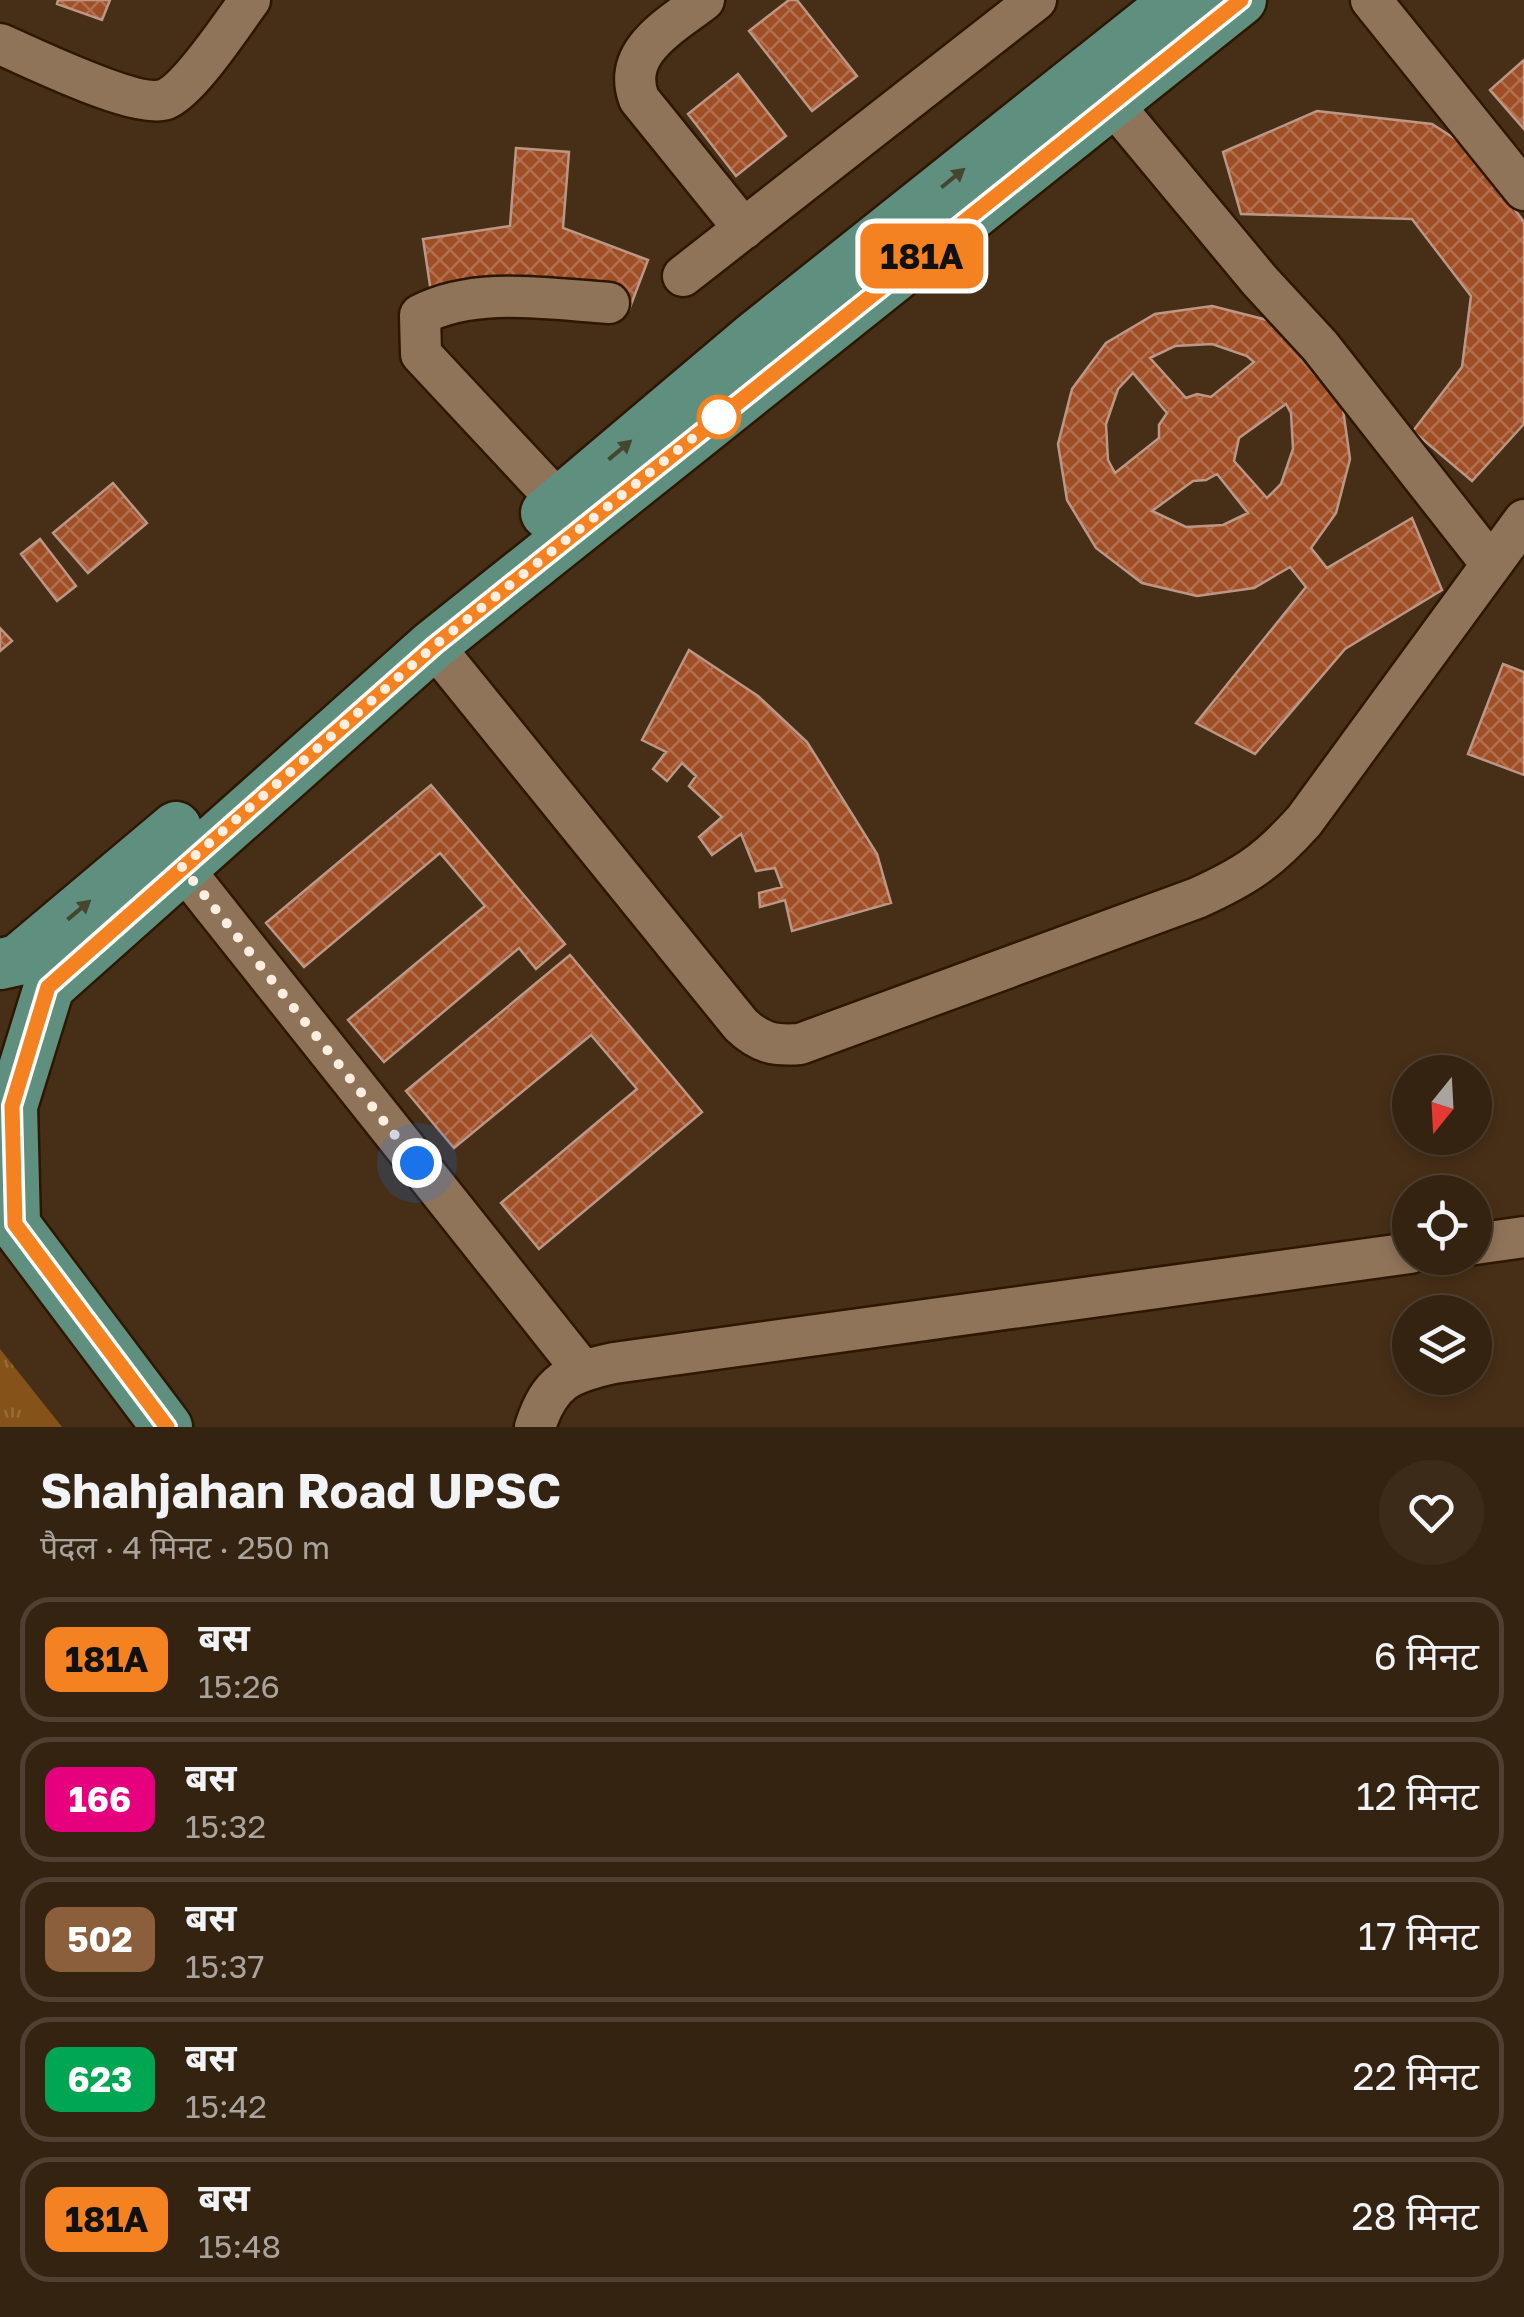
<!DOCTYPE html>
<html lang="hi">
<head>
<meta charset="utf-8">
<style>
	:root { --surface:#352311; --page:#3d2b1a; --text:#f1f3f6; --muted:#aaa49f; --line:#4f4031 }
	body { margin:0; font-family:"Golos Text","Noto Sans Devanagari",sans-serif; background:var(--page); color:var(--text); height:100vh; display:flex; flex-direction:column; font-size:38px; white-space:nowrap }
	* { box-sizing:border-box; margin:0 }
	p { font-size:32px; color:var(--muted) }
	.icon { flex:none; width:55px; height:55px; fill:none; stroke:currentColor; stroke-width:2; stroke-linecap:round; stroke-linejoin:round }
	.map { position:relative; height:1427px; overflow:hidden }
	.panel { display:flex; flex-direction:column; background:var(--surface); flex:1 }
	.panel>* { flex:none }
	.badge { padding:0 20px; border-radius:15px; font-size:35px; line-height:65px }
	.needle { width:65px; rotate:198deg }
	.fabs { position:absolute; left:1392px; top:1055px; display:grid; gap:20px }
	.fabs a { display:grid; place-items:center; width:100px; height:100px; border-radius:50%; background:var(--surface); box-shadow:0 5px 15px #0003,0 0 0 2px var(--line); font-size:50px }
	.you { position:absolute; width:50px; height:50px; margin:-25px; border:8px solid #fff; border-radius:50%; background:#1a73e8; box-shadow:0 0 0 15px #1a73e833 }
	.map>.badge { position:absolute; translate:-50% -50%; box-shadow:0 0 0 5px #fff }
	.round { display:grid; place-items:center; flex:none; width:105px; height:105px; border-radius:52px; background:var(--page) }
	.headline { display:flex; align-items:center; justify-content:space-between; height:170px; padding:0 40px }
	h1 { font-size:48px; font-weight:700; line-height:75px }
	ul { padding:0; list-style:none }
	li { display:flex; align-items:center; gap:30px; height:125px; margin:0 20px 15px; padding:0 20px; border:5px solid var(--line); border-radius:30px }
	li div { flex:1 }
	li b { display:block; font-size:38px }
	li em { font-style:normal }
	li .badge { min-width:110px; font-weight:700; text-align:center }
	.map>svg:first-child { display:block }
</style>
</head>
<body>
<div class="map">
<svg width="1524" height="1427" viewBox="0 0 1524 1427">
	<defs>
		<pattern id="park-tufts" width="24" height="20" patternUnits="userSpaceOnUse" patternTransform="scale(2.5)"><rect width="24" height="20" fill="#855319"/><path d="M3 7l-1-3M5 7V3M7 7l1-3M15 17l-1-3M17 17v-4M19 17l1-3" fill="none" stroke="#976c3a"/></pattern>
		<pattern id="building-cross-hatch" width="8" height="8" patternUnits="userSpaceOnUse" patternTransform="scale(2.5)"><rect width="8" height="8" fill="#9f4e26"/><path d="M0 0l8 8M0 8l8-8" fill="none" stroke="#b27050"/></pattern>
	</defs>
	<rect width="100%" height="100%" fill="#472f17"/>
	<path fill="url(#park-tufts)" d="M0 1349 62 1427H0Z"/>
	<path fill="url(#building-cross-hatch)" stroke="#bc9786" stroke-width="2.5" fill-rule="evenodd" d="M58 0H110L102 20 57 4Z
		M789 0H797L857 76 812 111 749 31Z
		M1524 60V129L1490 90Z
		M738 74 786 136 736 176 688 114Z
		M1317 111 1432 124 1469 148 1524 222V424L1472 481 1413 431 1462 367 1471 296 1412 219 1241 214 1223 152Z
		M516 148 569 152 563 228 648 260 629 310 537 276 431 292 423 239 510 226Z
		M1212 306 1267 320 1313 354 1342 402 1350 459 1336 513 1311 548 1327 568 1412 518 1442 590 1345 649 1255 754 1196 723 1306 587 1290 567 1254 588 1197 596 1142 583 1096 548 1067 500 1058 444 1072 389 1106 343 1155 314ZM1212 344 1247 356 1254 362 1211 397 1197 394 1186 398 1150 358 1175 346ZM1133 373 1167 413 1159 425V438L1115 473 1108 460 1106 424 1118 389ZM1286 404 1291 413 1293 449 1281 484 1267 498 1234 461 1239 438ZM1217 474 1248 513 1223 525 1186 527 1152 511 1193 481 1206 480Z
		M113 483 147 523 88 573 53 533Z
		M40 539 76 586 57 601 21 554Z
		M0 628 12 641 0 651Z
		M689 650 758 696 807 742 877 854 891 903 792 931 785 900 760 907 759 893 782 887 775 868 756 871 741 834 712 855 699 837 722 817 689 786 696 776 682 763 667 781 653 769 666 752 642 740Z
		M1503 664 1524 672V775L1468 754Z
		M431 785 565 944 536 969 519 948 384 1062 348 1020 485 906 440 853 304 967 266 923Z
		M570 955 702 1112 539 1249 501 1203 637 1089 591 1035 454 1148 406 1091Z"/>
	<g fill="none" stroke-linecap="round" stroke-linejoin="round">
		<defs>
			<path id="minor" d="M704 0C671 26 621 51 639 99L744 229
				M1371 0 1524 190
				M0 44C31 57 137 110 166 99 191 88 232 24 250 0
				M1112 103 1260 281 1320 346 1491 564
				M683 276 1036 0
				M559 502 421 354 420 315C475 286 548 299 609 303
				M433 645 741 1025C760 1043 774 1046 800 1044L1197 898C1246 876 1268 861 1304 821L1524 520
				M182 867 582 1370
				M1475 1244 1524 1237
				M535 1427C550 1381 568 1373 614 1363L1410 1253"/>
			<path id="major" d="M546 513 753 338 1177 0
				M0 964 18 960 176 827
				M0 1205 167 1427
				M15 1224 12 1106 49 987 433 645 1241 0"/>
		</defs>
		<use href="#minor" stroke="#2d1700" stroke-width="45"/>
		<use href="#major" stroke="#2d1700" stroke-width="55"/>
		<use href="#minor" stroke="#90745a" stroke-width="40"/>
		<use href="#major" stroke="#5f907f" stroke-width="50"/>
	</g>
	<defs><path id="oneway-solid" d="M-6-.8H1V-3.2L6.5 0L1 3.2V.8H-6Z" transform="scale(2.5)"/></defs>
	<g fill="#46452e">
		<use href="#oneway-solid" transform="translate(953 178) rotate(-39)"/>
		<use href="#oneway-solid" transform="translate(620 450) rotate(-40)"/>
		<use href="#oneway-solid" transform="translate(79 910) rotate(-40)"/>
	</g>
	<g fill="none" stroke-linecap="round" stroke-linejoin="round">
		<defs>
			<path id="line" d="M167 1427 15 1224 12 1106 48 987 434 646 1241 0"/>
		</defs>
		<use href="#line" stroke="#fff" stroke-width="22"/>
		<use href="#line" stroke="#f58220" stroke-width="15"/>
		<path stroke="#feeee0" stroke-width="10" stroke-dasharray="0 18" d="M417 1163 182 867 434 646 719 417"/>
	</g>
	<circle fill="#fff" stroke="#f58220" stroke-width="5" cx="719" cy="417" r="20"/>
</svg>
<div class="fabs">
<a><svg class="needle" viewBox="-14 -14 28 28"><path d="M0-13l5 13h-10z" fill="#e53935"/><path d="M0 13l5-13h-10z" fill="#aaa49f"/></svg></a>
<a><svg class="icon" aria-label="locate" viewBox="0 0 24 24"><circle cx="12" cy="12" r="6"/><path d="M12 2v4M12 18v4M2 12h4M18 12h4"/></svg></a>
<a><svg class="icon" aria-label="layers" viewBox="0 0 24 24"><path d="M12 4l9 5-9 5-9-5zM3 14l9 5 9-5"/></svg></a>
</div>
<div class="you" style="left:417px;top:1163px"></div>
<b class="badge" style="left:922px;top:256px;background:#f58220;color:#111">181A</b>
</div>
<section class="panel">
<div class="headline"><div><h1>Shahjahan Road UPSC</h1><p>पैदल · 4 मिनट · 250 m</p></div><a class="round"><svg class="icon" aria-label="heart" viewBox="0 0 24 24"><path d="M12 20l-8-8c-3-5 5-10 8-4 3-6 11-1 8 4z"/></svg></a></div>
<ul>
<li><span class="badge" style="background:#f58220;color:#111">181A</span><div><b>बस</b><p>15:26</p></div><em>6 मिनट</em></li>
<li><span class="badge" style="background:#e6007e;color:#fff">166</span><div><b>बस</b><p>15:32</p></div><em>12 मिनट</em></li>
<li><span class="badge" style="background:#8b5e3c;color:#fff">502</span><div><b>बस</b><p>15:37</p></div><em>17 मिनट</em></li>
<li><span class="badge" style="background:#00a651;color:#fff">623</span><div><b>बस</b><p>15:42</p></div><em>22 मिनट</em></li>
<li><span class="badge" style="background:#f58220;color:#111">181A</span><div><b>बस</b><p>15:48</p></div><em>28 मिनट</em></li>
</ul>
</section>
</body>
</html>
